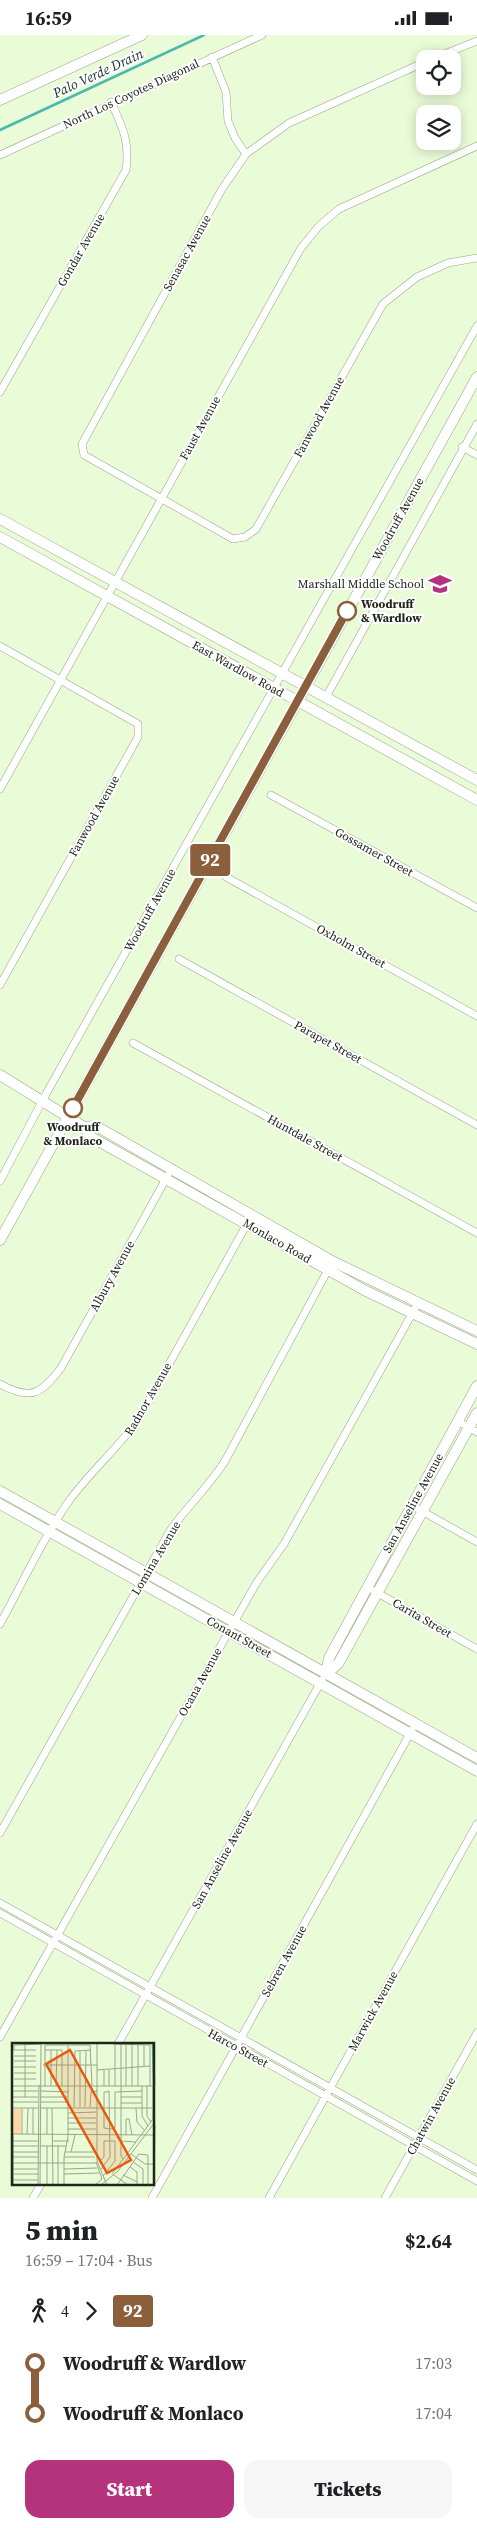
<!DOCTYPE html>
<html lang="en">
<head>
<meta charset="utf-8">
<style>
	:root { --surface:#fff; --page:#f6f6f6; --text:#202124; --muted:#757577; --accent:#b5337c }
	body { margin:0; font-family:"Source Serif 4",serif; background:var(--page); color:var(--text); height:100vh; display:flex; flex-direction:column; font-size:19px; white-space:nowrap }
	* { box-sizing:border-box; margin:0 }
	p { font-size:16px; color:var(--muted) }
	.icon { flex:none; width:28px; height:28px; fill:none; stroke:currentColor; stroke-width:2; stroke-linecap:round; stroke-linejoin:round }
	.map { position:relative; height:2163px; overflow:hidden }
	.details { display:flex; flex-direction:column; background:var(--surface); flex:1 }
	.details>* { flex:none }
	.badge { padding:0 10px; border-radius:4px; font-size:18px; line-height:32px }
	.controls { position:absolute; left:416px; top:15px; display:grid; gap:10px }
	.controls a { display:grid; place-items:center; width:45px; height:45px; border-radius:10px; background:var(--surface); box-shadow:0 2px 12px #0003; font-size:25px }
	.map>.badge { position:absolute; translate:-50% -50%; box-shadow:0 0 0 2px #fff }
	.legs { display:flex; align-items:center; gap:8px; height:55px; padding:0 25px; font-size:16px }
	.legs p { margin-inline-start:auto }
	.headline { display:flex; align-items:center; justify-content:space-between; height:85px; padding:0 25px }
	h1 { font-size:28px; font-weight:800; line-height:38px }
	.primary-button { display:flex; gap:10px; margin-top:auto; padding:10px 25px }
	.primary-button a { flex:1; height:58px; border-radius:15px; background:var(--accent); color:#fff; font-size:20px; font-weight:800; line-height:58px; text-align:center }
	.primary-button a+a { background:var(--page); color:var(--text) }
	ul { padding:0 25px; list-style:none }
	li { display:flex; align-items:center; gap:18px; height:50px; font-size:19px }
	li i { display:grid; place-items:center; width:8px; height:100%; margin:0 6px; background:currentColor }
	li i::after { content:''; width:12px; height:12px; margin:-6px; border:4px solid; border-radius:50%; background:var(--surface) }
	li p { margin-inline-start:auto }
	li:first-child i { background:linear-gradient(#0000 50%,currentColor 0) }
	li:last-child i { background:linear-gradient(currentColor 50%,#0000 0) }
	.status { display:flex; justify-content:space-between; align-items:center; height:35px; padding:0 25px; background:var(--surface); direction:ltr }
	.status svg { height:14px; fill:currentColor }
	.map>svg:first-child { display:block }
</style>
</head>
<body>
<div class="status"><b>16:59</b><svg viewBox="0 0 49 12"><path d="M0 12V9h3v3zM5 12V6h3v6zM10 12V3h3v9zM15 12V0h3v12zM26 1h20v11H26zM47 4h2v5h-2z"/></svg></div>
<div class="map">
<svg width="477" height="2163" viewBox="0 0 477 2163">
	<rect width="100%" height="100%" fill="#eafbd8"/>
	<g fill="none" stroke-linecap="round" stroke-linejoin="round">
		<path stroke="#4ab8aa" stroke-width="2.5" d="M0 95 204 0"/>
		<defs>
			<path id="street" d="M212 22 226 57 228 86 235 103 246 119
				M432 24 477 6
				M425 27 289 88 246 119 222 154 82 409 84 420 233 504 245 502 256 494 383 269 417 242 448 228 477 223
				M0 120 262 0
				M0 357 126 135C130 107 123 93 111 67
				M462 412 477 420
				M0 611 138 689V702L0 950
				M326 662 477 389
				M0 754 301 213 319 191 339 174 477 111
				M271 760 477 873
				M226 842 477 981
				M179 924 477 1090
				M133 1008 477 1198
				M0 1146 46 1059 477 291
				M0 1349C31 1366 41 1359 61 1333L168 1140
				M459 1387 477 1397
				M411 1470 477 1507
				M374 1556 477 1614
				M0 1589C21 1551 44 1501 69 1466 90 1437 117 1414 138 1385L248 1187
				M0 1798 171 1494C188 1471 209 1451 225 1426L329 1233
				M0 1868 477 2135
				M0 1878 477 2146
				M0 2002 224 1605 257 1547 284 1509 418 1268
				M118 2009 322 1645
				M33 2163 41 2149
				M152 2163 412 1695
				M269 2163 477 1789
				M385 2163 477 1998"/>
			<path id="secondary" d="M0 65 142 0
				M0 484 477 745
				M0 502 477 765
				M0 1040 84 1092 91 1102 364 1255 477 1309
				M84 1092 96 1091 332 1226 477 1296
				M0 1205 477 342
				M0 1456 477 1723
				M0 1469 477 1736
				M326 1639 329 1623 477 1351
				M326 1639 338 1629 477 1378"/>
		</defs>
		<use href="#street" stroke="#96a585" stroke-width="8"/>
		<use href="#secondary" stroke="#96a585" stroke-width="11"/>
		<use href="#street" stroke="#fff" stroke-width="7"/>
		<use href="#secondary" stroke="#fff" stroke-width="10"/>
	</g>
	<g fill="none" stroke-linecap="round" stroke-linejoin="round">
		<defs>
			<path id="line-1" d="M73 1073 347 576"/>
		</defs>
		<use href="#line-1" stroke="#fff" stroke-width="11"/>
		<use href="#line-1" stroke="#8b5e3c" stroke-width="8"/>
	</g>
	<defs>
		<symbol id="school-bare" viewBox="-9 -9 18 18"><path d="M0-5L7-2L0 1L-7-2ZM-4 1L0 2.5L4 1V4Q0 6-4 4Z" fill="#b5337c" stroke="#fff" stroke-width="2.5" paint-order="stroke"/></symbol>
	</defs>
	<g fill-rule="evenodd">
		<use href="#school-bare" x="424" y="533" width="32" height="32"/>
	</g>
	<g fill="#fff" stroke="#8b5e3c" stroke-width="2.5">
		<circle cx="347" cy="576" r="9"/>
		<circle cx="73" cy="1073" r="9"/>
	</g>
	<g text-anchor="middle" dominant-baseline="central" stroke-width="4" stroke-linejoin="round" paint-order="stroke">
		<g font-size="12" fill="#202619" stroke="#fff">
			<text transform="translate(131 59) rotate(-25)">North Los Coyotes Diagonal</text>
			<text transform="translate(81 215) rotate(-60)">Gondar Avenue</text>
			<text transform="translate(187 218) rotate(-61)">Senasac Avenue</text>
			<text transform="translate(319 382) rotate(-61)">Fanwood Avenue</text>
			<text transform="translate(200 393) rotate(-61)">Faust Avenue</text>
			<text transform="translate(398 484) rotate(-61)">Woodruff Avenue</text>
			<text transform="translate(238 634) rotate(29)">East Wardlow Road</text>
			<text transform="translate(94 781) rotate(-61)">Fanwood Avenue</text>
			<text transform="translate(374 817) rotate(29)">Gossamer Street</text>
			<text transform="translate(150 875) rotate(-61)">Woodruff Avenue</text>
			<text transform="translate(351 911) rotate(29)">Oxholm Street</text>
			<text transform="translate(328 1007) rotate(29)">Parapet Street</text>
			<text transform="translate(305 1103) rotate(29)">Huntdale Street</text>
			<text transform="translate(277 1206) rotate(30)">Monlaco Road</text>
			<text transform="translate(112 1241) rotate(-61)">Albury Avenue</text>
			<text transform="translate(148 1364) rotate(-60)">Radnor Avenue</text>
			<text transform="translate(413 1468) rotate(-61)">San Anseline Avenue</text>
			<text transform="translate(156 1523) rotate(-59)">Lomina Avenue</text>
			<text transform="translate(422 1583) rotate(30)">Carita Street</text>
			<text transform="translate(239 1602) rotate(29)">Conant Street</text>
			<text transform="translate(200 1647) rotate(-61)">Ocana Avenue</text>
			<text transform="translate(222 1824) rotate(-61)">San Anseline Avenue</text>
			<text transform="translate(284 1926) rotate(-61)">Sebren Avenue</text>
			<text transform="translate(373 1976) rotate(-61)">Marwick Avenue</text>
			<text transform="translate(238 2013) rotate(29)">Harco Street</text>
			<text transform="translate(431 2081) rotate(-61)">Chatwin Avenue</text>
		</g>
		<g font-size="12" fill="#202619" stroke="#fff" text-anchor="end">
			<text x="424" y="549">Marshall Middle School</text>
		</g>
		<g font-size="12" font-weight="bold" fill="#202619" stroke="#fff" text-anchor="start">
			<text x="361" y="569">Woodruff<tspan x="361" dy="14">&amp; Wardlow</tspan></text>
			<text x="73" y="1092" text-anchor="middle">Woodruff<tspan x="73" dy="14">&amp; Monlaco</tspan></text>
		</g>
		<g font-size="14" font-style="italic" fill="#1a322e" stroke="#fff">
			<text transform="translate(98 38) rotate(-25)">Palo Verde Drain</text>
		</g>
	</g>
	<g transform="translate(12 2008)">
		<rect width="142" height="142" fill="#eafbd8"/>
		<path d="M0 66H9V91H0Z" fill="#fcd7a7"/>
		<path fill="none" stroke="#4ab8aa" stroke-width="2.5" d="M141 0 142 42"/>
		<path fill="none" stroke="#99a68c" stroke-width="1" d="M85 0V118L95 142M101 1 138 2V43M109 1V113L111 116M126 2V43M132 2V23M24 7H2V2L29 1M33 7H50V43M2 13H24M2 18H24M31 22H85M2 24H24M85 27 138 23M97 27V43M2 30H24M2 36H24M0 43H141M33 43V2H78L80 43M39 43V7M44 43 45 7M92 43V27M103 43V2M114 43V2M120 43V2M130 43V73L136 83M135 43V73L139 79M1 48H27M29 48 57 49M95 49H92V85L98 86 103 85V49L130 48M1 54H26M13 54V1M29 54H55M109 54H130M1 59H26M29 59H57M109 60H130M62 64 63 8 79 7M68 64V8M73 64 74 8M78 64 79 49 85 48M0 65H26M29 65H140M35 65V91M40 65 41 142M124 65 125 79 133 88M56 70 84 69M56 75H84M117 76 120 92M56 80H84M56 86H84M0 91 143 92M10 91V65M15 91 16 65M21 91V65M114 92V76H117M1 98H26M41 98H57M109 98 124 99M1 103H26M29 103H55M1 109H26M53 109H84M59 109 63 92M119 111 133 121H142M1 114H26M52 114H83M87 119 92 114V98H103V118L91 133M121 119 131 126V142M0 120H85M118 124 125 129V142M1 126H26M52 126 85 125M89 126 98 114 97 48 95 49M1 131H26M52 131 87 130M100 131 141 76V43M102 132 116 142M111 132 125 139M1 137H26M1 142V91M26 142 27 42M28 142 29 0M35 142V103M46 142V103M52 142V114L56 94V2M83 142 90 136 84 119M89 142 106 128 143 79M105 142 127 111 136 112V142M142 142 143 82"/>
		<path fill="#e8590c" fill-opacity="0.15" stroke="#e8590c" stroke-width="2.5" d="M58 7 119 117 95 130 34 21Z"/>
		<rect width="142" height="142" fill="none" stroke="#202619" stroke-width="2.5"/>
	</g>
</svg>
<div class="controls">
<a><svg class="icon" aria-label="locate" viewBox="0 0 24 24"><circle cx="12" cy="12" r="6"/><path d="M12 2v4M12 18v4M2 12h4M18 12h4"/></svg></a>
<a><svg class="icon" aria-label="layers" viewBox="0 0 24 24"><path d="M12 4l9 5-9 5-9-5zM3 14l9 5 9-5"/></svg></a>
</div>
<b class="badge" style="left:210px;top:825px;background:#8b5e3c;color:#fff">92</b>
</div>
<section class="details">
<div class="headline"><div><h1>5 min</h1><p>16:59 – 17:04 · Bus</p></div><b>$2.64</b></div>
<div class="legs"><svg class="icon" aria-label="walk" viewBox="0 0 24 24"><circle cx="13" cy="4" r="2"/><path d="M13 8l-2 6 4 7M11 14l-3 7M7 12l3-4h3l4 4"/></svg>4<svg class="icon" aria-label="forward" viewBox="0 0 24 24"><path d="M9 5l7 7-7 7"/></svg><b class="badge" style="background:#8b5e3c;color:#fff">92</b></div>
<ul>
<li><i style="color:#8b5e3c"></i><b>Woodruff &amp; Wardlow</b><p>17:03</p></li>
<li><i style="color:#8b5e3c"></i><b>Woodruff &amp; Monlaco</b><p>17:04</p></li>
</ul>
<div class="primary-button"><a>Start</a><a>Tickets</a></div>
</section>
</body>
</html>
